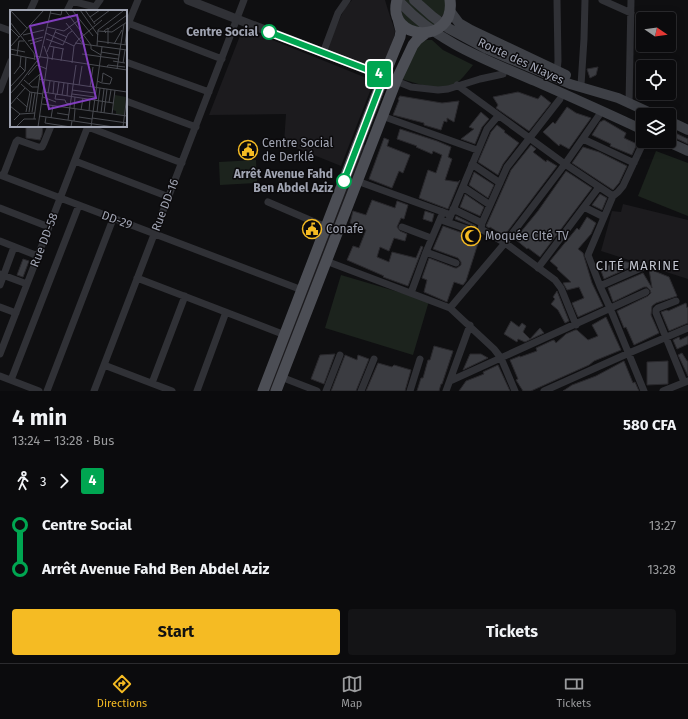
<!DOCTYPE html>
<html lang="en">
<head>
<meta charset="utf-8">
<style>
	:root { --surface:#0b0b0d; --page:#141416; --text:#f1f3f6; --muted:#9a9b9d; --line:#2b2b2e; --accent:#f5bb23 }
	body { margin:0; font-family:"Fira Sans",sans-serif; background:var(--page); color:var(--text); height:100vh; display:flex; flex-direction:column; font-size:15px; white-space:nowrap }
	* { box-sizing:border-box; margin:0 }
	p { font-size:13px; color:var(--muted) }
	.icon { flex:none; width:22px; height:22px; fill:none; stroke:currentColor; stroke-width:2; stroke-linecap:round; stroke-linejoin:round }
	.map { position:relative; height:391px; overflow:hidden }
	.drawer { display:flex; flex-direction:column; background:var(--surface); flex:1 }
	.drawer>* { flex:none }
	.badge { padding:0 8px; border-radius:3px; font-size:14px; line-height:26px }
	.needle { width:26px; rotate:103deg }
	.tools { position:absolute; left:636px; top:12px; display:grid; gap:8px }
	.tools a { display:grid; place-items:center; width:40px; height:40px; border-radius:4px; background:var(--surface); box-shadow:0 2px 10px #0003,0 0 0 1px var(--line); font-size:20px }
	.map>.badge { position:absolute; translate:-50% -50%; box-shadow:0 0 0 2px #fff }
	.legs { display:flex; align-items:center; gap:6px; height:44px; padding:0 12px; font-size:13px }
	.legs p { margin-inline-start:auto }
	.summary { display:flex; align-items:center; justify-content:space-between; height:68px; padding:0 12px }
	h1 { font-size:22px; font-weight:700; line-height:30px }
	.primary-button { display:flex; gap:8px; margin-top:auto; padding:8px 12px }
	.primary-button a { flex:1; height:46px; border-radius:4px; background:var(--accent); color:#111; font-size:16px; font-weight:700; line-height:46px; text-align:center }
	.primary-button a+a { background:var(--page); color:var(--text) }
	ul { padding:0 12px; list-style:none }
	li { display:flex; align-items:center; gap:14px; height:44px; font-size:15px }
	li i { display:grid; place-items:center; width:6px; height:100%; margin:0 5px; background:currentColor }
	li i::after { content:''; width:10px; height:10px; margin:-5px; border:3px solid; border-radius:50%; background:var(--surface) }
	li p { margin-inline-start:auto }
	li:first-child i { background:linear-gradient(#0000 50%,currentColor 0) }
	li:last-child i { background:linear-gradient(currentColor 50%,#0000 0) }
	.dock { display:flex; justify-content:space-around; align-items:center; height:56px; border-top:1px solid var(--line); background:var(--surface); font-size:11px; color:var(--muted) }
	.dock a { display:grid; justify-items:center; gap:2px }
	.dock .active { color:var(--accent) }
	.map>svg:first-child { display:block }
</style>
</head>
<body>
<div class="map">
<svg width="688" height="391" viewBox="0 0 688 391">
	<rect width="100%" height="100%" fill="#0f0f11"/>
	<path fill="#1c1b1e" d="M352 0H385L388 10 395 31 394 37 382 73 326 51 341 16 345 8Z
		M243 28 374 81 341 166 284 143 286 114 209 115Z
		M362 144 366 146 272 391H267Z
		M623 204 688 220V279L601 251 612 211 621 212Z"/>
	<path fill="#1c231d" d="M400 0H447V9L434 27H412L402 17Z
		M427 40H432L443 50 473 65C467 72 462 80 454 85 442 92 414 83 402 79L420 42Z
		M656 151 688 163V216L638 196Z
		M256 160 257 183 220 185 219 162Z
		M341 275 429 301 413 355 325 328Z"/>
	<path fill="#3b3c41" stroke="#2a292d" d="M598 67 596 75 590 78 587 69Z
		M518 92 538 99 541 95 551 103 529 131 496 108 498 105 493 97Z
		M400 96 442 103 459 101 454 122 447 118V122L444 121 441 130 424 125V123L393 115 399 100 398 99Z
		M567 107 576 113 591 118 569 149 560 144 559 146 543 132 553 122 555 124Z
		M481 112 489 119 482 127 475 144 461 139 474 129 469 127Z
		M604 120 626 133 624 138 637 144 632 155 610 146 611 144 592 135 600 122Z
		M497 125 505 131 504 132 519 143 503 164 498 175 478 162 491 132Z
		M26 126H43L42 135 40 140 26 138Z
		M400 129 437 141 451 147 448 157 452 159 445 180 458 182 460 180 448 209 419 198 428 170 436 173 442 155 433 151 432 154 416 147 417 146 397 139Z
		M669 130 688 139V144L669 135Z
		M384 138 389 140 387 146 410 155 403 173 399 171 392 188 369 179Z
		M531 145 536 149 533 152 546 162 547 160 557 166 504 236 490 227 489 228 486 226 487 224 511 170Z
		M583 147 599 152 627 166 619 183 613 190 572 163Z
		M566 171 592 188 540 257 528 248 527 249 515 239 538 211Z
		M474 172 494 185 488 198 469 185Z
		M465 194 484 207 480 216 460 207Z
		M600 194 607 198 602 210 592 205Z
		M372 200 395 208 397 201 408 205 404 219 401 218 397 227 400 231 407 234 405 241 394 238 389 251 380 247 377 257 389 262 392 252 416 258 421 246 423 247 408 286 383 277 384 276 347 260 353 246 359 248 366 230 361 228V227L350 223 353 211 366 215Z
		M425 211 434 214 432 222 423 219Z
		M456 216 476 226 475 235 480 237 466 281 463 285 454 282 447 302 424 292 427 280 422 278 429 258 455 268H457L461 265V262L458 258 433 249 443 226 468 235 474 233 475 229 473 226 455 219Z
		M587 217 596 223 591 234 578 249 583 253 592 283 603 306 578 317 572 303 584 298 579 287 567 290 563 283 571 282 557 269 558 268 550 261 577 228 579 230Z
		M23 259 29 261 23 277 17 275Z
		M622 261 637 264 604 279 600 268Z
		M649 269 669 277 677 296 656 303 652 306 651 315 659 333 634 345 626 327 624 328 617 311 648 296 651 293 650 290 647 287H644L613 302 608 288 643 273 652 288Z
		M557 291 569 321 565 323 558 310 551 304 555 299 553 297Z
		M686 303 687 308 688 307V323L669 331 661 312 667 310 668 311Z
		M606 317 621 350 594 361 589 365 531 391H523L516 380 518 379 510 360 520 356V357L537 351 536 348 551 341 554 340 556 343 566 334 575 330H577L588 340 598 336 592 325Z
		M511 321 519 327 522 323 526 326 523 332 530 339 540 328 544 333 525 342 518 339 517 342 504 334Z
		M688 336V344L677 349 673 340 679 337 680 340Z
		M434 346 453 351 442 384H441L439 391H417L421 378H423L428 360H430Z
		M682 353 687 361H688V376L678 355Z
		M335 354 324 384 311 379 320 355Z
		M470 354H481L488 358 463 370Z
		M345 355 357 360 358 355 369 359 356 391H331Z
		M624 361 633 383 635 382 639 391H563L572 385 596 376Z
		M668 361V384L647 385V362Z
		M378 363 392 367 394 365 411 370 405 391H366Z
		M498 365 510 391H459L466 381 484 374 483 372Z"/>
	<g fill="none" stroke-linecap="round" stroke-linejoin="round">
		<path stroke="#303136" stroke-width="7" d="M602 0 631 13
			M30 11 35 0
			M67 11 72 1 95 7 100 0
			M128 23 222 59
			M0 27 11 31
			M126 29 138 0
			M323 53 338 13 347 0
			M126 62 209 92
			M557 71 558 61 557 0
			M396 81 411 87 438 90 448 89 480 79 503 74
			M457 85 565 164 613 196
			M581 85 584 39 585 0
			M0 90 11 61
			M560 99 507 167 482 223 481 229 505 243 555 280 561 288 576 325
			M126 101 196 127
			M629 104 631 0
			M382 116 477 150
			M88 127 182 163
			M583 139 634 163
			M644 141 623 186 618 192 613 196 588 255 600 286 610 308 644 391
			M75 161 169 197
			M472 164 500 183
			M0 175 302 290
			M3 176 16 142 18 140 38 147H42L44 143 51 126
			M357 181 451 215
			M463 187 490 205
			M268 202 326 227
			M584 207 604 217
			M0 208 49 227
			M453 209 482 223
			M444 221 470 230
			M448 222 487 129 498 116
			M402 227 431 238
			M0 241 38 256
			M426 252 456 263
			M326 261 450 308 494 349 501 358 515 391
			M538 268 599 187
			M0 274 27 284
			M137 278 285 335
			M0 285 14 247
			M600 286 641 268
			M411 293 426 252 443 212
			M676 301 658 308 656 310V313L684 382
			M0 307 16 313
			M450 308 505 243 565 164 602 111
			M0 354 88 126
			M104 365 172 391
			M0 376 39 391
			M281 377 317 391
			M11 380 79 205
			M450 381 646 292
			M152 383 185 296
			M47 391 113 219
			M94 391 244 0
			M197 391 226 312
			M326 391 340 355
			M361 391 374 359
			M410 391 420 359
			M446 391 470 325
			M544 391 629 353 688 328
			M663 391 688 381"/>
		<path stroke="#303136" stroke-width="9" d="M188 0 396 81"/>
		<path stroke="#3e4046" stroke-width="10" d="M398 0C434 41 486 60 535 81 571 97 607 113 643 130
			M414 0 432 16 448 28 487 49 570 84 618 98 655 115
			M450 11 459 23 471 30 566 75
			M669 121 688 130
			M666 141 688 151"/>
		<path stroke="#4c4e55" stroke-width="11" d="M397 0C386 42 456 45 450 0
			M263 391 384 76 400 37 401 31 398 19
			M276 391 396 81 413 45 417 40 426 33"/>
	</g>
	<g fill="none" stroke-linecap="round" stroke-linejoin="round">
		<defs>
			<path id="line-1" d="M269 32 384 76 344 181"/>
		</defs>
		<use href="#line-1" stroke="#fff" stroke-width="9"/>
		<use href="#line-1" stroke="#00a651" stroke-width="6"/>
	</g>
	<defs>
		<symbol id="civic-ring" viewBox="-11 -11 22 22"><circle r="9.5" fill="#0b0a0c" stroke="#f5bb23" stroke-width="1.5"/><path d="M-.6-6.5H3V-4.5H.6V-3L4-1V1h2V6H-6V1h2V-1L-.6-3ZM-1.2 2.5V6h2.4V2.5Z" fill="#f5bb23"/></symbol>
		<symbol id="mosque-ring" viewBox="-11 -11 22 22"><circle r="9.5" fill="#0b0a0c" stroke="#f5bb23" stroke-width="1.5"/><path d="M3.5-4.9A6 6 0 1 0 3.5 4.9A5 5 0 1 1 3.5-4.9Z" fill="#f5bb23"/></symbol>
	</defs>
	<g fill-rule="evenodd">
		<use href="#civic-ring" x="237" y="139" width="22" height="22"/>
		<use href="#civic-ring" x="301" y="218" width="22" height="22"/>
		<use href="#mosque-ring" x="460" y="225" width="22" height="22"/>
	</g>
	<g fill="#fff" stroke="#00a651" stroke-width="2">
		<circle cx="269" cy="32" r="7"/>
		<circle cx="344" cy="181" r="7"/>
	</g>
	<g text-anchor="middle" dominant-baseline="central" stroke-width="3" stroke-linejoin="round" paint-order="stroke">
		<g font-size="12" font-weight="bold" fill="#a0a4b2" stroke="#0b0a0c" text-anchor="end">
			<text x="258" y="32">Centre Social</text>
			<text x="333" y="174">Arrêt Avenue Fahd<tspan x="333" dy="14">Ben Abdel Aziz</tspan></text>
		</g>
		<g font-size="12" fill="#a0a4b2" stroke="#0b0a0c">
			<text transform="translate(521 61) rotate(25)">Route des Niayes</text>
			<text transform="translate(165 205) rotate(-69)">Rue DD-16</text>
			<text transform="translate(117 220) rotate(20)">DD-29</text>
			<text transform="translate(44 240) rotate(-69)">Rue DD-58</text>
		</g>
		<g font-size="12" fill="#a0a4b2" stroke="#0b0a0c" text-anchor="start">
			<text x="262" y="143">Centre Social<tspan x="262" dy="14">de Derklé</tspan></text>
			<text x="326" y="229">Conafe</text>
			<text x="485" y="236">Moquée CIté TV</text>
		</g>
		<g font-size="13" letter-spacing="1" fill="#c1c4ce" stroke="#0b0a0c">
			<text x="638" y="265">CITÉ MARINE</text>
		</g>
	</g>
	<g transform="translate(10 10)">
		<rect width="117" height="117" fill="#0f0f11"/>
		<path d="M105 85 116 87 114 105 106 104V101L103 100Z" fill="#1c231d"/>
		<path fill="none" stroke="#494b51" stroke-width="1" d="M0 0 17 18M55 0 81 35V39L91 45M62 0 83 26M70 0 88 25M75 0 85 14M40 3 51 5 52 0M80 7 90 0M0 12 24 43 25 50M84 12 100 0M56 13 73 34M37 17 54 21 69 10M0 18 9 27M98 19 117 5M88 21 102 22 117 12M45 22 57 27M36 23 64 36M96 23 94 21 98 18V34M13 25 34 20M36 29 53 35 58 24 62 21M18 31 33 27M87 31 117 35M65 33 117 40M20 34 32 30M104 34 112 20M115 35 117 18M39 36 54 39M87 36 88 20 113 1M0 37 34 0M0 39 15 42M37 42 46 20M91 42 109 45M0 44 25 49M72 44 108 49M7 45 9 31H14M25 46 117 60M42 50 44 37M51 51 53 39M103 51 115 53M62 53 64 36 68 30 92 10M113 53 115 40M97 57 98 55 115 57M107 59 114 14M15 61 16 47M4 64 10 56 11 46M18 65 27 55 37 59M29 69 117 82M14 70 22 77H28M87 71 92 73 100 74 102 68 93 63 92 72M9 74 30 47 41 0M11 74 20 82 33 84M19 74 30 64 24 109M69 75 72 56M0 77 15 61 10 56M80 77 83 57M62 80 85 83M33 82 103 93M38 83 40 71M0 84 10 73M43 84 44 72M46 84 45 89 55 90 56 93 60 94M62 84 85 87M47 85 49 72M52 85 54 73M57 86 58 73M33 87 46 92M7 88 17 97M99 92 101 80M32 94 117 106M0 95 15 78M0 96 10 104M64 99 65 87M71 100 73 88M79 101 80 89M16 102 20 82M19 102 22 82M22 102 25 83M87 102 90 78M47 103 59 105M91 103 94 79M94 103 97 79M102 104 105 80M30 106 104 117M36 107 35 113 61 117 62 111M69 107 82 109M41 108 43 96M82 108 117 113M4 110 10 104 25 103M58 110 66 55M64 111 65 99M6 117 14 109H26M28 117 38 47 34 36M81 117 92 37M113 117 117 85"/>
		<path fill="#813ebd" fill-opacity="0.15" stroke="#813ebd" stroke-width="2" d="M67 5 86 88 39 99 20 16Z"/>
		<rect width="117" height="117" fill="none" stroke="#a0a4b2" stroke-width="2"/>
	</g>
</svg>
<div class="tools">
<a><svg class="needle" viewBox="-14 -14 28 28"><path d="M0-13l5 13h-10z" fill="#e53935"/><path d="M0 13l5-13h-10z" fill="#9a9b9d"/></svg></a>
<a><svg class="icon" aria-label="locate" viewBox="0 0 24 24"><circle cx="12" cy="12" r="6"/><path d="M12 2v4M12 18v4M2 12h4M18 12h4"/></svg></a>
<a><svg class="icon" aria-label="layers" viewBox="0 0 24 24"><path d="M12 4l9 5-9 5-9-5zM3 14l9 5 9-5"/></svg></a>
</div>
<b class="badge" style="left:379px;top:74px;background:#00a651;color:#fff">4</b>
</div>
<section class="drawer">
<div class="summary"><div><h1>4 min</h1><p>13:24 – 13:28 · Bus</p></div><b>580 CFA</b></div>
<div class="legs"><svg class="icon" aria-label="walk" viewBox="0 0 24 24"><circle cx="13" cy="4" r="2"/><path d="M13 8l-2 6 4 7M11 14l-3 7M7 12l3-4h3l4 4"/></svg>3<svg class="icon" aria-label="forward" viewBox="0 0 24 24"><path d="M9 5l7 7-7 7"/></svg><b class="badge" style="background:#00a651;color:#fff">4</b></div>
<ul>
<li><i style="color:#00a651"></i><b>Centre Social</b><p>13:27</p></li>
<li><i style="color:#00a651"></i><b>Arrêt Avenue Fahd Ben Abdel Aziz</b><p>13:28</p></li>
</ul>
<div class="primary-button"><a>Start</a><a>Tickets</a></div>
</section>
<nav class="dock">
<a class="active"><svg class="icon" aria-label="directions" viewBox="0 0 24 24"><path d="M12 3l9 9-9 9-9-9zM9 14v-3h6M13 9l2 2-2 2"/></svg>Directions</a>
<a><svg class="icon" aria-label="map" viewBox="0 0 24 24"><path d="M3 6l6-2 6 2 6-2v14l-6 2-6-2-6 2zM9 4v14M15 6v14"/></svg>Map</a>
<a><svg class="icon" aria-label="tickets" viewBox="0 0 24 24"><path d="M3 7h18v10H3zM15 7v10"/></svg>Tickets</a>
</nav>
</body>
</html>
